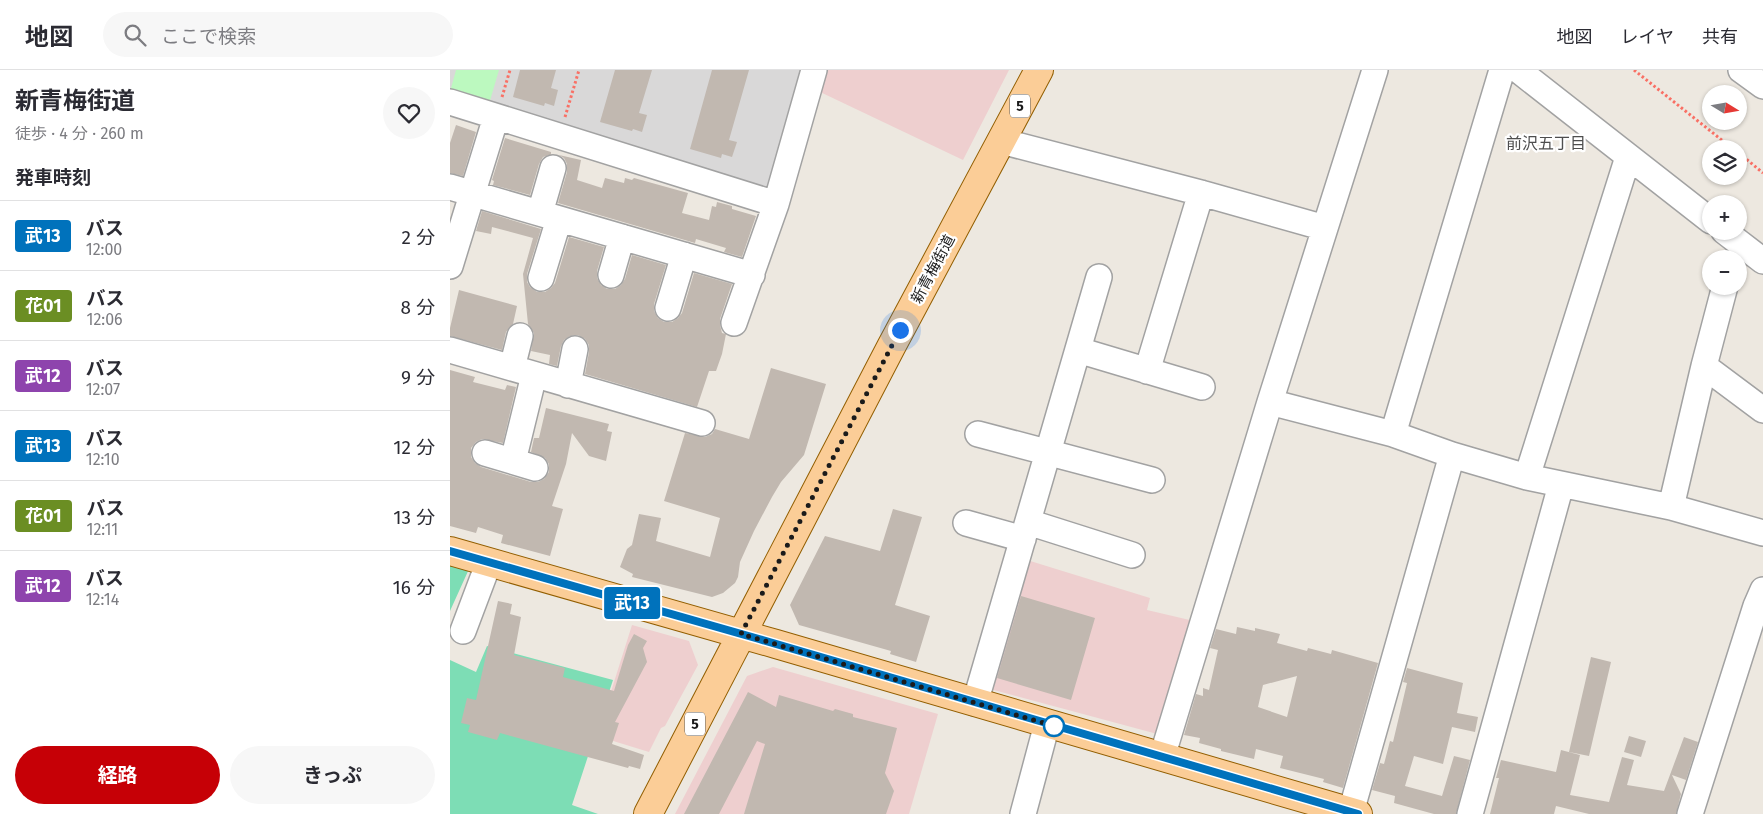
<!DOCTYPE html>
<html lang="ja">
<head>
<meta charset="utf-8">
<style>
	:root { --surface:#fff; --page:#f7f7f7; --text:#2b2b33; --muted:#7c7c81; --line:#e1e1e2; --accent:#c60006 }
	body { margin:0; font-family:"Fira Sans","Noto Sans JP",sans-serif; background:var(--page); color:var(--text); height:100vh; display:flex; flex-direction:column; font-size:19px; white-space:nowrap }
	* { box-sizing:border-box; margin:0 }
	p { font-size:16px; color:var(--muted) }
	.icon { flex:none; width:28px; height:28px; fill:none; stroke:currentColor; stroke-width:2; stroke-linecap:round; stroke-linejoin:round }
	.map { position:relative; flex:1; overflow:hidden }
	.drawer { display:flex; flex-direction:column; background:var(--surface); width:450px }
	.drawer>* { flex:none }
	.badge { padding:0 10px; border-radius:4px; font-size:18px; line-height:32px }
	.needle { width:32px; rotate:101deg }
	.fabs { position:absolute; left:1252px; top:15px; display:grid; gap:10px }
	.fabs a { display:grid; place-items:center; width:45px; height:45px; border-radius:50%; background:var(--surface); box-shadow:0 1px 4px #0004; font-size:25px }
	.you { position:absolute; width:25px; height:25px; margin:-12px; border:4px solid #fff; border-radius:50%; background:#1a73e8; box-shadow:0 0 0 8px #1a73e833 }
	.map>.badge { position:absolute; translate:-50% -50%; box-shadow:0 0 0 2px #fff }
	h2 { padding:0 15px; font-size:19px; line-height:45px }
	.round { display:grid; place-items:center; flex:none; width:52px; height:52px; border-radius:26px; background:var(--page) }
	.summary { display:flex; align-items:center; justify-content:space-between; height:85px; padding:0 15px }
	h1 { font-size:24px; font-weight:700; line-height:38px }
	.button { display:flex; gap:10px; margin-top:auto; padding:10px 15px }
	.button a { flex:1; height:58px; border-radius:30px; background:var(--accent); color:#fff; font-size:20px; font-weight:700; line-height:58px; text-align:center }
	.button a+a { background:var(--page); color:var(--text) }
	ul { padding:0; list-style:none }
	li { display:flex; align-items:center; gap:15px; height:70px; padding:0 15px; border-top:1px solid var(--line) }
	li div { flex:1 }
	li b { display:block; font-size:19px }
	li em { font-style:normal }
	li .badge { min-width:55px; font-weight:700; text-align:center }
	header { display:flex; align-items:center; gap:30px; box-sizing:border-box; height:70px; padding:0 25px; background:var(--surface); border-bottom:1px solid var(--line) }
	header strong { font-size:24px }
	nav { display:flex; gap:28px; margin-inline-start:auto; font-size:18px }
	.search { width:350px; height:45px; background:var(--page); display:flex; align-items:center; gap:12px; box-sizing:border-box; padding:0 18px; border-radius:28px; color:var(--muted); font-size:19px }
	main { display:flex; flex:1; min-height:0 }
	.map>svg:first-child { display:block }
</style>
</head>
<body>
<header>
<strong>地図</strong>
<div class="search"><svg class="icon" aria-label="search" viewBox="0 0 24 24"><circle cx="10" cy="10" r="6"/><path d="M15 15l6 6"/></svg>ここで検索</div>
<nav><a>地図</a><a>レイヤ</a><a>共有</a></nav>
</header>
<main>
<section class="drawer">
<div class="summary"><div><h1>新青梅街道</h1><p>徒歩 · 4 分 · 260 m</p></div><a class="round"><svg class="icon" aria-label="heart" viewBox="0 0 24 24"><path d="M12 20l-8-8c-3-5 5-10 8-4 3-6 11-1 8 4z"/></svg></a></div>
<h2>発車時刻</h2>
<ul>
<li><span class="badge" style="background:#0072bc;color:#fff">武13</span><div><b>バス</b><p>12:00</p></div><em>2 分</em></li>
<li><span class="badge" style="background:#6b8e23;color:#fff">花01</span><div><b>バス</b><p>12:06</p></div><em>8 分</em></li>
<li><span class="badge" style="background:#8e44ad;color:#fff">武12</span><div><b>バス</b><p>12:07</p></div><em>9 分</em></li>
<li><span class="badge" style="background:#0072bc;color:#fff">武13</span><div><b>バス</b><p>12:10</p></div><em>12 分</em></li>
<li><span class="badge" style="background:#6b8e23;color:#fff">花01</span><div><b>バス</b><p>12:11</p></div><em>13 分</em></li>
<li><span class="badge" style="background:#8e44ad;color:#fff">武12</span><div><b>バス</b><p>12:14</p></div><em>16 分</em></li>
</ul>
<div class="button"><a>経路</a><a>きっぷ</a></div>
</section>
<div class="map">
<svg width="1313" height="744" viewBox="0 0 1313 744">
	<rect width="100%" height="100%" fill="#ede8e0"/>
	<path fill="#d9d8d8" d="M0 0H352L318 124 0 23Z"/>
	<path fill="#eecfcf" d="M374 0H559L513 90 368 21Z
		M577 490 700 528 697 540 744 551 711 665 536 618Z
		M182 555 239 571 248 595 215 656 211 658 199 682 147 666Z
		M323 597 488 644 459 744H225L297 606Z"/>
	<path fill="#bcf9bf" d="M6 0H49L39 34 0 22Z"/>
	<path fill="#7dddb5" d="M0 481 24 488 0 541Z
		M37 576 163 610 122 735 148 744H0V590L26 602Z"/>
	<path fill="#c1b8b0" fill-rule="evenodd" d="M70 0H106L101 18 108 20 104 36 95 33 94 36 63 27Z
		M165 0H202L189 43 197 45 192 62 183 59 182 61 150 52Z
		M262 0H299L279 70 287 72 282 87 272 84 271 88 240 79Z
		M6 55 26 62 13 106 0 103V73Z
		M55 68 101 82V84H103L93 87 89 94 80 125 43 115 44 111 42 110Z
		M109 85 131 90 127 110 152 118 155 108 174 113 175 108 182 110 184 108 238 123 232 143 259 150 262 136 266 137 267 132 282 136V139L306 146 292 187 274 182 276 178 246 169 245 173 108 133 117 102V94L114 88Z
		M32 141 91 159 77 204V212L80 217 87 222H95L101 218 105 213 119 167 154 177 147 201V208L151 215 157 219H165L171 215 175 209 182 185 216 195 204 234V241L208 248 214 252H222L228 248 232 243 244 203 282 214 270 249V255L272 263 276 264 272 284 266 301H259L247 337 135 304 139 282V275L135 269 128 265 120 266 114 270 111 276 107 296 99 294 100 285 81 281 84 263 78 254 73 204 83 168 42 157 41 164 26 161Z
		M9 220 67 236 63 254 56 262 52 280 0 266V258Z
		M321 298 376 314 354 385 331 412 322 427 304 461 290 492 288 507 285 513 273 523 262 527 182 507 183 504 170 497 177 479 182 475 189 444 211 448 206 471 260 487 270 448 214 431 235 363 255 367 262 364 265 359 299 369Z
		M0 300 25 307 23 312 55 320 57 315 66 317 53 373 32 369 26 372 21 378V387L25 393 31 397 81 412H88L94 409 99 402V394L95 388 81 382 84 368H89L96 338 159 354 157 361 162 362 156 391 139 386 122 363 116 394 102 436 113 439 100 486 51 473 53 465 28 457 26 463 0 456Z
		M443 439 472 447 445 535 480 546 466 592 440 584 441 581 349 555 340 535 375 466 430 481Z
		M571 526 645 548 621 630 547 608Z
		M48 531 62 534 60 544 71 547 64 585 115 598 113 607 164 621 178 575 184 564 197 571 193 578 197 592 165 652 169 653 162 674 194 685 190 699 179 696 178 698 50 663 47 670 18 662 20 655 11 653 17 628 26 630Z
		M787 557 805 561V558L830 564 827 573 857 581 858 578 881 584 882 580 928 593 893 718 873 712 874 709 830 698 833 686 806 679 804 689 771 681V679L749 673 750 668 734 665 746 624 753 626V618L759 620 768 580 760 578 766 559 786 564ZM847 606 837 647 808 637 813 615Z
		M1141 587 1161 592 1139 686 1119 682Z
		M957 598 1013 613 1007 643 1028 647 1025 662 1002 657 993 694 964 686 955 716 992 726 1004 686 1020 690 1006 744H984L944 733 945 726 922 720 930 693 934 694 940 671 943 672 957 613 953 612Z
		M298 622 326 637 329 625 383 641 385 639 403 644V647L447 658 435 703 444 721 436 744H294L315 674 307 671 269 744H234Z
		M1179 666 1196 671 1191 687 1174 682Z
		M1234 667 1248 672 1236 710 1222 705 1231 724 1226 744H1139L1106 736 1104 744H1040L1049 708H1046L1051 690 1106 702 1111 680 1130 685 1120 725 1159 732 1172 687 1184 690 1177 715 1214 721Z"/>
	<g fill="none" stroke-linecap="round" stroke-linejoin="round">
		<defs>
			<path id="minor" d="M1068 0 1261 151
				M1291 0 1313 16
				M0 32 326 134
				M551 71 751 123 875 158
				M0 117 302 205
				M90 143 103 98
				M1274 161 1313 191
				M0 196 46 47
				M161 205 172 167
				M91 208 109 149
				M218 238 234 185
				M284 253 326 134 364 0
				M0 280 252 353
				M628 280 752 317
				M1254 296 1313 340
				M62 298 70 266
				M697 301 751 123
				M118 315 125 279
				M820 332 943 364 1002 385 1077 407 1221 437 1313 463
				M528 364 702 410
				M943 364 1052 0
				M35 383 85 398
				M63 391 84 305
				M1077 407 1178 87
				M1221 437 1254 296 1275 216
				M578 452 682 485
				M516 453 573 469
				M13 561 39 492
				M525 633 649 207
				M712 687 820 332 925 0
				M901 742 1002 385
				M573 744 597 654
				M1020 744 1111 415
				M1240 744 1306 536 1313 520"/>
			<path id="major" d="M0 481 326 574 908 744
				M198 744 441 277 589 0"/>
		</defs>
		<use href="#minor" stroke="#a2a2a2" stroke-width="28"/>
		<use href="#major" stroke="#925e00" stroke-width="30"/>
		<path stroke="#f97065" stroke-width="3" stroke-dasharray="2.5 2.5" stroke-linecap="butt" d="M1184 0 1283 79
			M52 27 60 0
			M115 47 129 0
			M1289 83 1313 103"/>
		<use href="#minor" stroke="#fff" stroke-width="25"/>
		<use href="#major" stroke="#fbcd97" stroke-width="28"/>
	</g>
	<g fill="none" stroke-linecap="round" stroke-linejoin="round">
		<defs>
			<path id="line" d="M0 481 309 569 908 744"/>
		</defs>
		<use href="#line" stroke="#fff" stroke-width="11"/>
		<use href="#line" stroke="#0072bc" stroke-width="8"/>
		<path stroke="#1b1b1b" stroke-width="5" stroke-dasharray="0 9" d="M450 260 291 564 604 656"/>
	</g>
	<circle fill="#fff" stroke="#0072bc" stroke-width="2.5" cx="604" cy="656" r="10"/>
	<g text-anchor="middle" dominant-baseline="central" stroke-width="4.5" stroke-linejoin="round" paint-order="stroke">
		<g fill="#fff" stroke="#5f5f5f" stroke-width="1">
			<rect x="560" y="24.5" width="20" height="23" rx="4"/>
			<rect x="235" y="642.5" width="20" height="23" rx="4"/>
		</g>
		<g font-size="14" font-weight="bold" fill="#1b1b1b">
			<text x="570" y="36">5</text>
			<text x="245" y="654">5</text>
		</g>
		<g font-size="15" fill="#1b1b1b" stroke="#fff">
			<text transform="translate(483 199) rotate(-62)">新青梅街道</text>
		</g>
		<g font-size="16" fill="#4e4e4e" stroke="#fff">
			<text x="1096" y="73">前沢五丁目</text>
		</g>
	</g>
</svg>
<div class="fabs">
<a><svg class="needle" viewBox="-14 -14 28 28"><path d="M0-13l5 13h-10z" fill="#e53935"/><path d="M0 13l5-13h-10z" fill="#7c7c81"/></svg></a>
<a><svg class="icon" aria-label="layers" viewBox="0 0 24 24"><path d="M12 4l9 5-9 5-9-5zM3 14l9 5 9-5"/></svg></a>
<a>+</a>
<a>−</a>
</div>
<div class="you" style="left:450px;top:260px"></div>
<b class="badge" style="left:182px;top:533px;background:#0072bc;color:#fff">武13</b>
</div>
</main>
</body>
</html>
